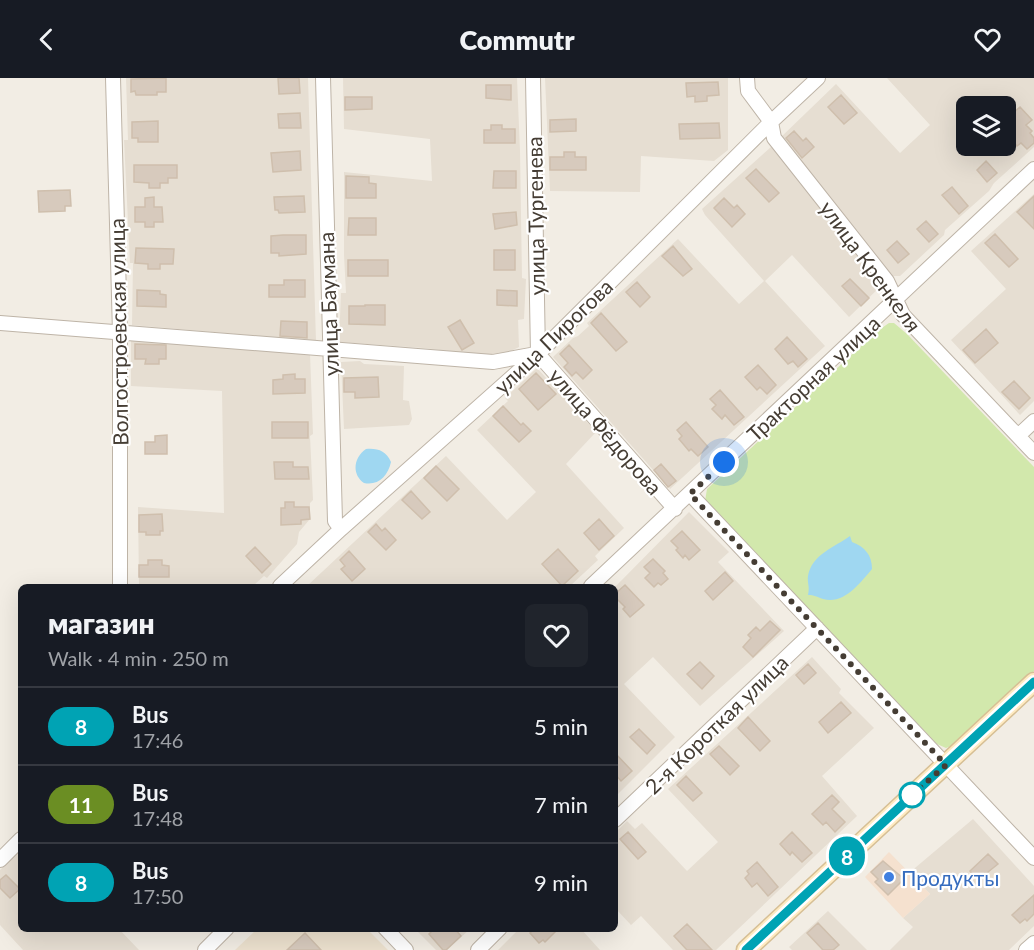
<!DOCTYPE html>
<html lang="en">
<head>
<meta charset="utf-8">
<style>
	:root { --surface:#171b24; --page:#20242c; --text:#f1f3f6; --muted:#9ea1a6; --line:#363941 }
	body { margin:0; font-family:Lato,sans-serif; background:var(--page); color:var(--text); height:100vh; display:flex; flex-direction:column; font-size:22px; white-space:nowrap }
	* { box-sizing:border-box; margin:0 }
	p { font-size:20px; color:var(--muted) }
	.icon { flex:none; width:33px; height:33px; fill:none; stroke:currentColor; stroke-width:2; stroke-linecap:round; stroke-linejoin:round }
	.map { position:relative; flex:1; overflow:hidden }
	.panel { position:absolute; left:18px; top:506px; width:600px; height:348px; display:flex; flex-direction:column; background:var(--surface); border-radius:9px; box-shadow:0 6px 24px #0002 }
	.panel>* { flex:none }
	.badge { padding:0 12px; border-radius:20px; font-size:21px; line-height:39px }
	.tools { position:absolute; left:956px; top:18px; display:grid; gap:12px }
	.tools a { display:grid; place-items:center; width:60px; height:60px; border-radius:9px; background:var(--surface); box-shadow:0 6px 24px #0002; font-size:30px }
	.you { position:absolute; width:30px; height:30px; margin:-15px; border:4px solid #fff; border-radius:50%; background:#1a73e8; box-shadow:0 0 0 9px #1a73e833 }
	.map>.badge { position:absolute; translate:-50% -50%; box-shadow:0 0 0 3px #fff }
	.round { display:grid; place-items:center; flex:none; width:63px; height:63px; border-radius:9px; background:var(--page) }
	.summary { display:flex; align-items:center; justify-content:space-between; height:102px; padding:0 30px }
	h1 { font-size:28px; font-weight:800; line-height:45px }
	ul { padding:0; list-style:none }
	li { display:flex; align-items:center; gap:18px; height:78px; padding:0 30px; border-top:2px solid var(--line) }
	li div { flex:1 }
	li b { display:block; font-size:22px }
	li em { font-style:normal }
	li .badge { min-width:66px; font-weight:700; text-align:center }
	header { display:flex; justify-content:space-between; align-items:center; height:78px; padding:0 30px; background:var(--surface); font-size:27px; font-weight:800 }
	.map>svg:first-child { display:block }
</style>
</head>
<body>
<header><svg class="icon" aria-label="back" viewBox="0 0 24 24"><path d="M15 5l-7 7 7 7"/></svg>Commutr<svg class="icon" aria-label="heart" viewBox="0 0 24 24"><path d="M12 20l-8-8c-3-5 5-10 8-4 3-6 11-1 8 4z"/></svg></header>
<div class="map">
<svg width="1034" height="872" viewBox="0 0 1034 872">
	<rect width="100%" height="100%" fill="#f2ede4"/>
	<path fill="#e6ded2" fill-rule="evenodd" d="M126 0H308L316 263 132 247 133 185H130L124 62H128Z
		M343 0H517L520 73 522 200 526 201 524 241 518 242 519 269 503 277 490 278 424 270 339 264 341 215H346L344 177V94L432 103 430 61 344 51Z
		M545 0H728V72L714 83 641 78 640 114 550 113Z
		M887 0H1034V69L994 105 989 113 945 152 944 157 900 198H891L779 61 836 6 900 75 930 47ZM966 28H1005V68H966Z
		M771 69 794 94 879 202 881 208 849 239 792 177 765 203 825 268 670 411 553 279 573 260 578 258 589 248 587 245 678 161 739 226 764 203 705 137 702 131Z
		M1034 116V323L1020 337 951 262 1006 211 971 173Z
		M131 261 310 276 313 356 310 358 313 422 310 425V441L299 454 297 466 267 500 264 498 253 508H139L138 429 224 435 222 313 131 308Z
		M360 283 364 286 404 288 403 322 409 323 412 341 409 347 344 351 341 284Z
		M537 290 596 354 566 386 624 450 595 478 598 482 570 508H307L446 378 507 442 536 414 477 352 508 323 505 320Z
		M689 434 729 474 718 484 784 553 700 628 653 579 624 606 675 659 616 718 615 509Z
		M812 579 841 611 839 615 874 650 822 698 857 738 716 872H673L641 838 631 847 615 830V755L627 743 635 751 642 745 687 793 718 764 668 711Z
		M973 741 1034 808V848L1009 872H890L913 849 903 840 930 816 909 795Z
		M21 772V850L119 851 139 872H23L0 847V792Z
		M828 833 867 872H792L789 869Z
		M520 850 581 851 600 872H498Z
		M415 851H470L447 872H436Z"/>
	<path fill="#f5e1cf" d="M889 774 930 816 903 840 865 799Z"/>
	<path fill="#ece1ce" d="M258 850 367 851 388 872H235Z"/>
	<path fill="#d2e8ac" d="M889 245H894L907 256 1034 389V593L956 666 946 670 937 666 705 423 707 411 876 254Z"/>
	<path fill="#9fd7f1" d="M366 371C378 370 386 373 391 384 388 398 378 408 364 405 351 396 354 379 366 371Z
		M850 458 852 464C865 469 872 477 872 491 860 505 844 527 823 521 817 519 814 517 808 517 810 508 807 505 808 498 812 476 835 469 850 458Z"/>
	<path fill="#d7cabd" stroke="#cfbfad" stroke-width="1.5" d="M166 0V14H157V17H136L135 13 131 14V1Z
		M278 0H299L300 15 279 16Z
		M718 4 719 17 707 18V23L695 24V18L687 19 686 5Z
		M486 7H511V22L486 20Z
		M841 17 857 35 844 46 828 29Z
		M345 19H372V31L345 32Z
		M1020 29 1032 42 1026 47 1032 53 1030 55 1034 60V65L1027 71 1021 65 1017 68 1010 60 1014 57 1006 48 1014 41 1011 37Z
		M300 35 301 50H279L278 36Z
		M576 41V53L550 54V42Z
		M158 43V64H138V60H132V44Z
		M719 45 720 60 680 61 679 46Z
		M491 47H502V51H515V65H484V52H491Z
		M794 53 803 63 806 60 814 69 802 80 786 60Z
		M300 73 301 92 273 94 271 75Z
		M564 74H575V79H586V92H550V79H564Z
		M986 83 997 95 987 104 977 92Z
		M134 87H177V100H168V105H160V110H149V105L134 104Z
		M756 91 779 115 769 124 746 100Z
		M494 93H516V110H493Z
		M346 98 369 99V105L376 106V120H346Z
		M952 109 968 128 959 136 942 117Z
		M70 112 71 128H65V133L39 134 38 113Z
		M304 118 305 134 279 135 278 132H275L274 119Z
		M1034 118V151L1017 134Z
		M154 119V129H162L163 144H154V149H145V144H135V129H145V120Z
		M724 120 734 130 737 127 745 136 732 149 714 130Z
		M516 134 517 147 495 151 493 136Z
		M349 140H376V157H348Z
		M926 143 938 156 929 164 917 151Z
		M995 156 1018 181 1009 189 985 165Z
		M283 157H306V176L279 178V175H271V158Z
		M897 163 909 176 898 185 887 172Z
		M673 168 692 191 683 198 662 178Z
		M136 170 174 171 173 186H160V191H148V186L135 185Z
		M494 172H515V192H494Z
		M348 182H388V198H348Z
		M850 201 869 220 861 228 842 208Z
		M284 202H305V219H269V207H284Z
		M637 204 650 219 640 229 626 214Z
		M137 212 160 213V216L166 217V229L137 228Z
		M497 212 517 213V228L497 227Z
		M365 227H385V247L349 246V228H365Z
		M601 235 627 264 616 273 591 245Z
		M460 242 474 265 462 272 448 249Z
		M281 243 307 244V260L280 258Z
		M986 251 998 265 975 285 963 272Z
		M787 259 807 281 798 289 793 283 788 286 775 271Z
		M135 266 166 267V281H159V286H145L146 281H135Z
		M569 267 592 292 583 301 576 294 572 298 564 289 568 285 560 276Z
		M758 287 776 307 767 316 760 309 757 312 745 299Z
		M536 295 556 316 538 332 519 311Z
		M295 296V301H305V315L273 316V302L283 301V297Z
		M378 299 379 319 355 320V314H344V300Z
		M1014 303 1030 320 1019 331 1002 314Z
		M720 312 744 339 734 347 725 337 722 341 712 331 716 327 710 321Z
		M503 328 521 347 523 345 531 353 519 364 493 338Z
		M272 344H308V360H272Z
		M686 344 708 369 698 378 691 371 689 373 679 361 682 358 677 352Z
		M167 357V376H145V364H155V358Z
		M274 384H293V389H308L309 401H275Z
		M661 386 676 403 668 409 654 392Z
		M436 388 459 411 447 423 424 400Z
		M411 413 430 434 422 441 402 422Z
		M285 424H294V429H309L310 441 301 442V446L281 447V430H285Z
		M162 436 163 453H160V457H146V454H139V437Z
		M599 441 614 458 599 472 584 455Z
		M376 446 382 453 385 450 396 462 386 472 368 454Z
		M682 453 700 472 689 482 685 477 683 480 676 472 678 470 671 463Z
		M255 469 271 486 262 495 246 478Z
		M558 471 578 493 562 508 542 486Z
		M349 473 365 491 352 503 341 491 345 488 340 482Z
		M653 481 665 493 663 495 668 501 661 507 658 505 654 509 645 500 650 495 644 489Z
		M148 482H162V487L169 488V499H139V487H148Z
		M725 494 733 503 713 522 705 513Z
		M625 507 644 527 630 539 623 531 625 529 615 519V516Z
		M770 543 780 552 753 579 743 569 751 560 748 557 756 549 760 553Z
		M700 584 714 598 702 611 687 596Z
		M808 586 816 595 804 606 796 597Z
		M841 624 851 635 828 655 819 644Z
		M748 639 770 663 760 673 738 650Z
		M639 651 655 667 647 676 630 659Z
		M719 668 739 688 730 697 710 676Z
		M615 675 632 693 621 703 615 696Z
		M686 698 702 715 693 723 677 707Z
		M832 717 839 724 832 731 845 744 835 754 826 744 823 747 812 736Z
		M628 754 646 774 638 781 620 761Z
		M792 754 812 775 802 784 792 774 790 777 780 766Z
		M988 776 998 786 978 802 970 793Z
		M883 783 904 801 888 817 875 804 878 801 871 794Z
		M757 784 778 809 768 818 757 805 752 809 745 800 749 796 747 793Z
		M6 797 20 811 10 820 0 810V802Z
		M1034 817V836L1027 843 1025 841 1020 845 1012 837Z
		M818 845 839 867 833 872H823L807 855Z
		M687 846 712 872H687L674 858Z
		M435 850H454L461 858 446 872H443L429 856Z
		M535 850H559L545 864 543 862 539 865 530 855Z
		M305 855 321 872H287Z"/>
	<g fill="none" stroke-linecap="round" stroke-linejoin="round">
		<defs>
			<path id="street" d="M113 0 120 255V508
				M323 0 335 443 341 451
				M533 0 538 276
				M747 0 748 13 771 44 774 60 887 203 903 237 1034 375
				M0 245 493 284 536 276
				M538 276 675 431
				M1018 358 1034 343
				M690 416 1034 780
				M280 508 341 451 538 276 771 44 818 0
				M591 508 1034 91
				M615 742 817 550
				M0 782 21 761
				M385 850 406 872
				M205 872 227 850
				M478 872 500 850
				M1026 872 1034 865"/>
			<path id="secondary" d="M746 872 1034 604"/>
		</defs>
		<use href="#street" stroke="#beb4a7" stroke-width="16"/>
		<use href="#secondary" stroke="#d6bf95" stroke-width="21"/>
		<use href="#street" stroke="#fff" stroke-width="14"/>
		<use href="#secondary" stroke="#ffebc2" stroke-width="18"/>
	</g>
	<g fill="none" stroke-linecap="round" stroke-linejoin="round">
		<defs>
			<path id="line" d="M746 872 1034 604"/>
		</defs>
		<use href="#line" stroke="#fff" stroke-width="14"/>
		<use href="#line" stroke="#00a3b4" stroke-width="9"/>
		<path stroke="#453d34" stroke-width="6" stroke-dasharray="0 10.8" d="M724 384 690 416 946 687 912 717"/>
	</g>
	<circle fill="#fff" stroke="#00a3b4" stroke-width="3" cx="912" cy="717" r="12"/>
	<circle fill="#3f7fe0" stroke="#fff" stroke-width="2" cx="889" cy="799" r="6"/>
	<g text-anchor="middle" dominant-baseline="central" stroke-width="4.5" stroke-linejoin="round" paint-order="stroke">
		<g font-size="21" fill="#453d34" stroke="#fff">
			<text transform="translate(535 138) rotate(-91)">улица Тургенева</text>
			<text transform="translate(871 188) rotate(54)">улица Кренкеля</text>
			<text transform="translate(328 226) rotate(-92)">улица Баумана</text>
			<text transform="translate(118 254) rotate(-91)">Волгостроевская улица</text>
			<text transform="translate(553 258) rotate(-44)">улица Пирогова</text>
			<text transform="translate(813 300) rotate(-43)">Тракторная улица</text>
			<text transform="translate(606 353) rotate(49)">улица Фёдорова</text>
			<text transform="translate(716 646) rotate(-44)">2-я Короткая улица</text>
		</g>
		<g font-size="21" fill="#366cbe" stroke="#fff" text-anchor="start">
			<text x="901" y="799">Продукты</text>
		</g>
	</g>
</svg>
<div class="tools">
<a><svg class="icon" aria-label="layers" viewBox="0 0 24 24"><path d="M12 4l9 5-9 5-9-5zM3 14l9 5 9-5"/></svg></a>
</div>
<div class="you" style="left:724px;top:384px"></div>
<b class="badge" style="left:847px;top:778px;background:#00a3b4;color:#fff">8</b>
<section class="panel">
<div class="summary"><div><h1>магазин</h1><p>Walk · 4 min · 250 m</p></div><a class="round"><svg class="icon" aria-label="heart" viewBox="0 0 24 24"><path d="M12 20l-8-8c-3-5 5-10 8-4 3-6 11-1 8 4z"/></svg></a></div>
<ul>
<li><span class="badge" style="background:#00a3b4;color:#fff">8</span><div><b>Bus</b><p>17:46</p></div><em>5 min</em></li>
<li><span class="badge" style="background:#6b8e23;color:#fff">11</span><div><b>Bus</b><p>17:48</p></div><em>7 min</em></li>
<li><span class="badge" style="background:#00a3b4;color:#fff">8</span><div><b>Bus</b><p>17:50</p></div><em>9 min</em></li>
</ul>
</section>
</div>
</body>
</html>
